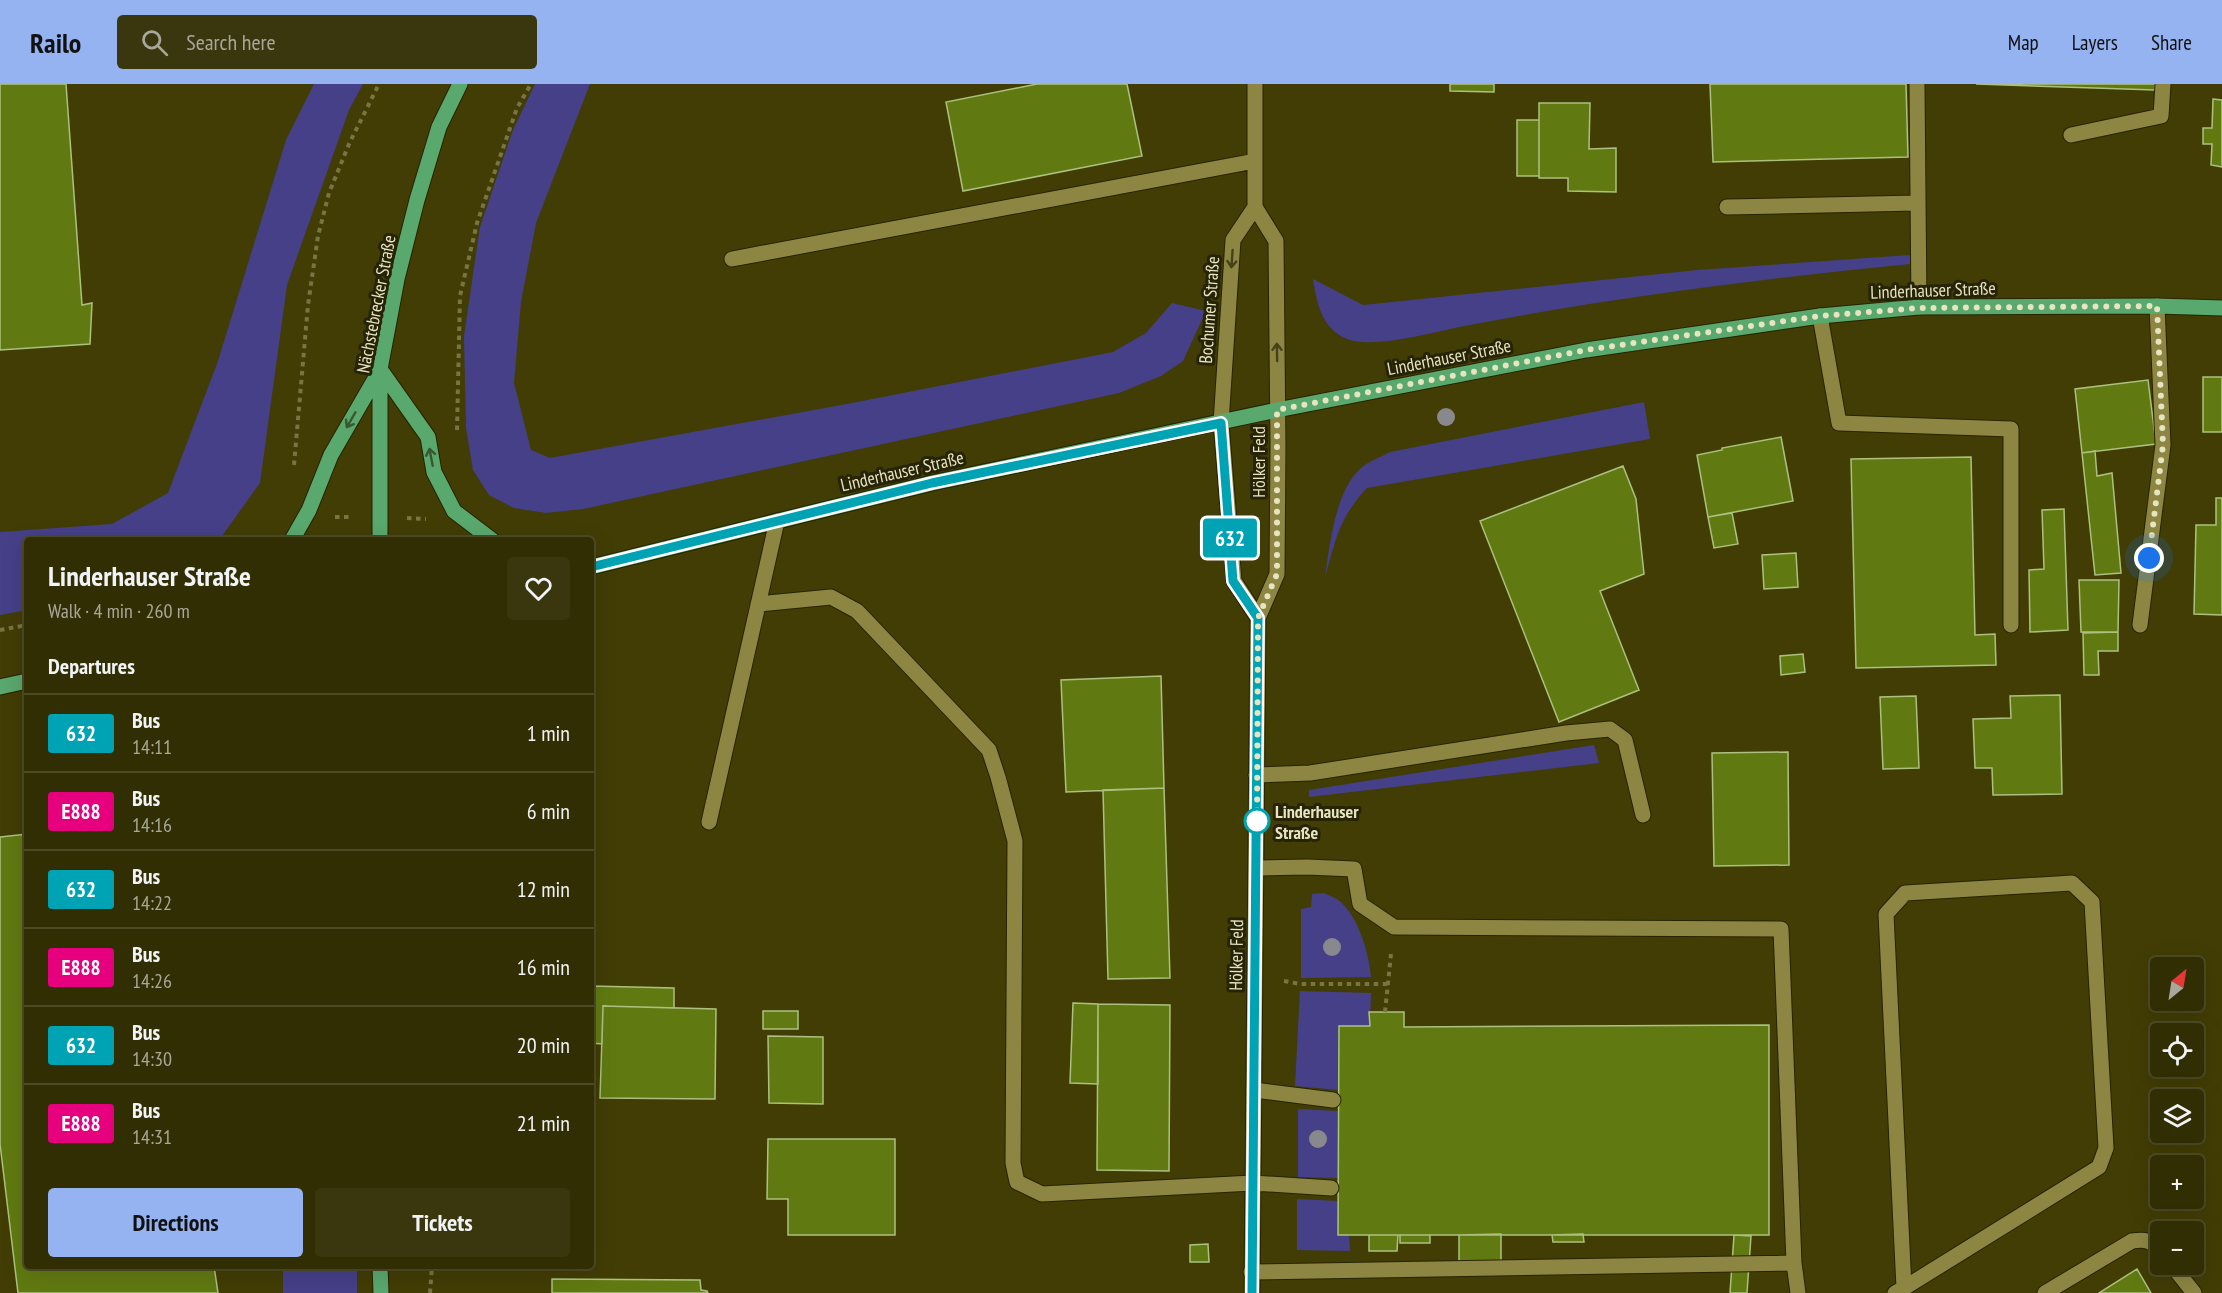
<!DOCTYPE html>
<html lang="en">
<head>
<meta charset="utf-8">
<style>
	:root { --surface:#322e04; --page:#3a360e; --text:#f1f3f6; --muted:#a8a89a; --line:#4d4a26; --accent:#95b2f1 }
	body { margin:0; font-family:"PT Sans Narrow",sans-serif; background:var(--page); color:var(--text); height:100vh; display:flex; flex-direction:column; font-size:22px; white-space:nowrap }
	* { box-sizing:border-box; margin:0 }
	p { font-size:20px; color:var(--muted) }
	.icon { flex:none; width:33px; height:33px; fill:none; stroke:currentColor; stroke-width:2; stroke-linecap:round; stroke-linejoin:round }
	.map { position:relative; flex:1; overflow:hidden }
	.panel { position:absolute; left:24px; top:453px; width:570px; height:732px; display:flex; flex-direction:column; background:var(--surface); border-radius:6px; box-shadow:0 6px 24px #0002,0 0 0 2px var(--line) }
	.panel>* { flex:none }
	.badge { padding:0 12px; border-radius:4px; font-size:21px; line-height:39px }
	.needle { width:39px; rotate:30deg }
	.buttons { position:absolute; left:2150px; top:873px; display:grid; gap:12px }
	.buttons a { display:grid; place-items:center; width:54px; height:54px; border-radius:6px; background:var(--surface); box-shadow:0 6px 24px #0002,0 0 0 2px var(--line); font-size:30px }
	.you { position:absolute; width:30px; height:30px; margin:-15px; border:4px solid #fff; border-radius:50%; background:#1a73e8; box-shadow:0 0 0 9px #1a73e833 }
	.map>.badge { position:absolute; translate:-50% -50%; box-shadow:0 0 0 3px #fff }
	h2 { padding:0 24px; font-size:22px; line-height:54px }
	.round { display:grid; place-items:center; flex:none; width:63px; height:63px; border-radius:6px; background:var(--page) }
	.headline { display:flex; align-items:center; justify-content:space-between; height:102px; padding:0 24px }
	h1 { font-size:28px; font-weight:700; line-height:45px }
	.cta { display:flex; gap:12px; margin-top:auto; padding:12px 24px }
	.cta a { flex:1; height:69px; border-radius:6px; background:var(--accent); color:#111; font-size:24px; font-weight:700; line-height:69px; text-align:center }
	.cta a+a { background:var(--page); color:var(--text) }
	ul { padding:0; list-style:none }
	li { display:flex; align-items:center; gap:18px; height:78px; padding:0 24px; border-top:2px solid var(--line) }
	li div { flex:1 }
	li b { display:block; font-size:22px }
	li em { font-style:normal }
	li .badge { min-width:66px; font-weight:700; text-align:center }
	header { display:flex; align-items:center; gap:36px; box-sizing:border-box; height:84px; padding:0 30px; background:var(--accent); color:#111 }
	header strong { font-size:28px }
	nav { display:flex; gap:33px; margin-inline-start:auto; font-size:21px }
	.search { width:420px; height:54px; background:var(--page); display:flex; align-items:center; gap:15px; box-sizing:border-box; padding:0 21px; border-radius:6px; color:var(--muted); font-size:22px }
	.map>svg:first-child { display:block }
</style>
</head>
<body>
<header>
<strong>Railo</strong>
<div class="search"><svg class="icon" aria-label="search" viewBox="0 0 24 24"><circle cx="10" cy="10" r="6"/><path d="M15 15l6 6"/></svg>Search here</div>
<nav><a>Map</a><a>Layers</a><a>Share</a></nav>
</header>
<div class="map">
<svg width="2222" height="1209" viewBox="0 0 2222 1209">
	<rect width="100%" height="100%" fill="#423d05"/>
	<path fill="#454088" d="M314 0H363L349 26 287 201 260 399 219 456H27V526L0 531V448L112 440 168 409 218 277 286 56Z
		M535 0H590L536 139 521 218 514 299 531 366 550 374 852 319 1113 268 1146 249 1172 219 1206 227 1183 277 1161 292 1119 309 583 425 546 429 514 424 489 411 473 386 466 344 464 252 480 143 513 46Z
		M1910 171V180C1758 195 1608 214 1459 243 1432 249 1372 265 1347 255 1321 244 1317 219 1313 195L1363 221 1697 186Z
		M1644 318 1650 355 1367 404C1339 434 1336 455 1325 493 1330 460 1335 407 1361 384 1369 377 1381 373 1390 368Z
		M1594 661 1599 679 1309 713V706Z
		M1324 809C1328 811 1333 813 1337 815 1358 830 1369 869 1371 893L1301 894V825L1311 823 1312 810Z
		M1300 907 1371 909 1370 942 1339 943 1338 1006 1295 1002Z
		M1298 1025 1338 1027V1094L1298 1093Z
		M1297 1115 1338 1117V1151H1349L1350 1167 1297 1166Z
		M283 1182H357V1209H283Z"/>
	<path fill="#607a11" stroke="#acc181" stroke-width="1.5" d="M0 0H66L82 221 92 219 90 260 0 266Z
		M1037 0H1127L1142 72 963 107 946 18Z
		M1450 0H1494V8L1450 7Z
		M1710 0H1906L1908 73 1713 78Z
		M1976 0H2155V6Z
		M2213 15 2222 16V83L2211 81 2212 60H2203V44H2212Z
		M1539 19H1590L1589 65 1616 64V108L1568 107V94H1539Z
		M1517 36H1539V92H1517Z
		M2203 293H2222V348H2203Z
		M2148 296 2156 360 2082 369 2075 305Z
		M1781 353 1793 417 1708 433 1697 371 1722 366V364Z
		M2095 367 2097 392 2112 389 2121 489 2095 491 2082 369Z
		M1971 373 1975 551 1995 550 1996 581 1856 584 1851 375Z
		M1623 382 1636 415 1644 490 1600 507 1639 606 1559 638 1480 437Z
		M2216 414H2222V531L2194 530 2196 441H2216Z
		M2064 425 2068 546 2030 548 2029 486 2044 485 2042 426Z
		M1732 429 1738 460 1714 464 1708 433Z
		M1796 469 1798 503 1764 505 1762 471Z
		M2079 496H2119L2118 548H2081Z
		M2118 548V567H2098L2099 591H2084L2083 549Z
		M1803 570 1805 588 1781 591 1780 572Z
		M1161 592 1164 704 1066 708 1061 596Z
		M2060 611 2062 710 1993 711 1992 684H1975L1973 635 2011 634 2010 612Z
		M1916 612 1919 684 1883 685 1880 613Z
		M1788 668 1789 781 1714 782 1712 669Z
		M1164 704 1170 894 1108 895 1103 706Z
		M27 750V1182H214L218 1209H18L0 1060V753Z
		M591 902 674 904V924L603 922 602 960 591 959Z
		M1073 919 1098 920V1000L1070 999Z
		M1098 920 1170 921 1169 1087 1097 1086Z
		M603 922 716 925 715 1015 600 1014Z
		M763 927H798V945H763Z
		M1369 928H1404V943L1769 941V1151H1338L1339 942H1370Z
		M768 952 823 953V1020L769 1019Z
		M768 1055H895V1151H788V1115H767Z
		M1501 1150V1179L1459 1180V1151Z
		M1583 1150 1584 1158H1553L1552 1151Z
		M1369 1151H1398L1397 1167H1369Z
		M1400 1151H1430V1159H1400Z
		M1734 1151 1751 1152 1747 1209H1730Z
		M1208 1160 1209 1178H1190V1161Z
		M2137 1185 2151 1209H2099Z
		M552 1195 700 1196 701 1206 707 1207 708 1209H552Z"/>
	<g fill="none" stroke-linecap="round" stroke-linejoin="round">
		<defs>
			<path id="minor" d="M1917 0 1919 223
				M2071 51 2161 32 2163 0
				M1255 123 1233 156 1221 339 1234 497 1258 534
				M1727 123 1917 119
				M732 175 1255 77
				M1820 232 1839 339 2011 345V541
				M758 520 831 513 857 527 989 666 998 693 1015 757 1013 1079 1017 1098 1042 1110 1253 1099 1331 1104
				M2140 541 2163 361 2157 222
				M1256 691 1310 689 1566 649 1610 645 1625 656 1643 731
				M709 738 777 437
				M1254 1006 1333 1016
				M1794 1179 1798 1209
				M2171 1180 2194 1209
				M1251 1188 1794 1179 1781 845 1394 843 1360 820 1354 785 1307 783 1257 784
				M1252 1209 1258 534 1277 490 1278 362 1276 157 1255 123V0
				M1895 1209 1904 1204 2099 1083 2106 1064 2092 818 2072 799 1905 809 1886 830 1904 1204
				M2045 1209 2132 1157C2145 1155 2151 1156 2160 1167"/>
			<path id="major" d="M380 285 428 353 434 388 454 427 492 456
				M292 456 309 426 331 371 379 288
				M380 456V285L397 195 417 116 439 43 460 0
				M591 483 932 399 1277 326 1586 266 1820 232 1919 223 2157 222 2222 224
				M0 603 27 597
				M380 1182 381 1209"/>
		</defs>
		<use href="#minor" stroke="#272300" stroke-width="17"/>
		<use href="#major" stroke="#272300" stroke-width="17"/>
		<path stroke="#797444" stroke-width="4" stroke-dasharray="4.5 4.5" stroke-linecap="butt" d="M457 346 460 212 477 139 517 24 531 0
			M294 381 308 221 318 152 329 109 349 60 379 0
			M335 433H352
			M407 434 426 435
			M0 546 27 541
			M1284 897 1300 900H1388
			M1385 928 1391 870
			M430 1209 432 1182"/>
		<use href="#minor" stroke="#8d8643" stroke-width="15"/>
		<use href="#major" stroke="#59a86e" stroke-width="15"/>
	</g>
	<g fill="#89888c">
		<circle cx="1446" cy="333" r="9"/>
		<circle cx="1332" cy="863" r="9"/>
		<circle cx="1318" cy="1055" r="9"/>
	</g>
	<defs><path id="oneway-shaft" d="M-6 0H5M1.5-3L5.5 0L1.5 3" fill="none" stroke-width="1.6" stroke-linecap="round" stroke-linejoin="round" transform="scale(1.5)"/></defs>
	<g stroke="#454119">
		<use href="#oneway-shaft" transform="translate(1232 175) rotate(94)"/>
		<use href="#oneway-shaft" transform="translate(1277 268) rotate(-91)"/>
	</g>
	<g stroke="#3a5830">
		<use href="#oneway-shaft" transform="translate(351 336) rotate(120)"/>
		<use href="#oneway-shaft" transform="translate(431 373) rotate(-101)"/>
	</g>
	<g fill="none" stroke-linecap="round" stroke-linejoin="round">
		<defs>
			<path id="line" d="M591 483 932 399 1221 339 1233 497 1258 534 1252 1209"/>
		</defs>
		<use href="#line" stroke="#fff" stroke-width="14"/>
		<use href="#line" stroke="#00a3b4" stroke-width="9"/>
		<path stroke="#e7e4c2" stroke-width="6" stroke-dasharray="0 10.8" d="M1257 737 1258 534 1277 490V326L1586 266 1820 232 1919 224 2157 222 2163 361 2149 474"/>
	</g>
	<circle fill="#fff" stroke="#00a3b4" stroke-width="3" cx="1257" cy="737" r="12"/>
	<g text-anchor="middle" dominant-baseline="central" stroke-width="6" stroke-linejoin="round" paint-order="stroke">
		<g font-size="18" fill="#e7e4c2" stroke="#262307">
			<text transform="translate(1933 206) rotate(-2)">Linderhauser Straße</text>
			<text transform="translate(376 220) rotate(-79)">Nächstebrecker Straße</text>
			<text transform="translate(1209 226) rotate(-86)">Bochumer Straße</text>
			<text transform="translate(1449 273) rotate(-11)">Linderhauser Straße</text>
			<text transform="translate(1258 378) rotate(-90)">Hölker Feld</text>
			<text transform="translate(902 387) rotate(-13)">Linderhauser Straße</text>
			<text transform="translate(1236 871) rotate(-89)">Hölker Feld</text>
		</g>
		<g font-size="18" font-weight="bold" fill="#e7e4c2" stroke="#262307" text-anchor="start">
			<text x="1275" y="727">Linderhauser<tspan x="1275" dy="21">Straße</tspan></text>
		</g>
	</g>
</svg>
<div class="buttons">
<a><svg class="needle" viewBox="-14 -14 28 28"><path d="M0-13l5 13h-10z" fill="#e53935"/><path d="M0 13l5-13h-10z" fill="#a8a89a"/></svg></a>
<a><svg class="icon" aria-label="locate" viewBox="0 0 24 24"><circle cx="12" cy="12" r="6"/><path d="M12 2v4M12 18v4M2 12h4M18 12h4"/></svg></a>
<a><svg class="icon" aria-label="layers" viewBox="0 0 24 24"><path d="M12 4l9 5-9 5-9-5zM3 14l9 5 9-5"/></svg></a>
<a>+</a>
<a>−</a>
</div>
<div class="you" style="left:2149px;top:474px"></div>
<b class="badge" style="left:1230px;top:454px;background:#00a3b4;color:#fff">632</b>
<section class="panel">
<div class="headline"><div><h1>Linderhauser Straße</h1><p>Walk · 4 min · 260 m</p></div><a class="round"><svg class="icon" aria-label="heart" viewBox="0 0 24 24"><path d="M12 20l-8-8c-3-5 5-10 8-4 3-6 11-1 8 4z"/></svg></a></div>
<h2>Departures</h2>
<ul>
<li><span class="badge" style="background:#00a3b4;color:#fff">632</span><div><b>Bus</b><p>14:11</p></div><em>1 min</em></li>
<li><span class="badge" style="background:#e6007e;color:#fff">E888</span><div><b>Bus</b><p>14:16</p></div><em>6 min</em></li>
<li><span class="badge" style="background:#00a3b4;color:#fff">632</span><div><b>Bus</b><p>14:22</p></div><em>12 min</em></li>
<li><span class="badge" style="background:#e6007e;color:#fff">E888</span><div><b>Bus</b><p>14:26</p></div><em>16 min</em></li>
<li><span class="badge" style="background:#00a3b4;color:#fff">632</span><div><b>Bus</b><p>14:30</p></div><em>20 min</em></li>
<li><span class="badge" style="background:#e6007e;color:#fff">E888</span><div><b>Bus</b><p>14:31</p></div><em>21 min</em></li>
</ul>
<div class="cta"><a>Directions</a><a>Tickets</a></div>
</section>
</div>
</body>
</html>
